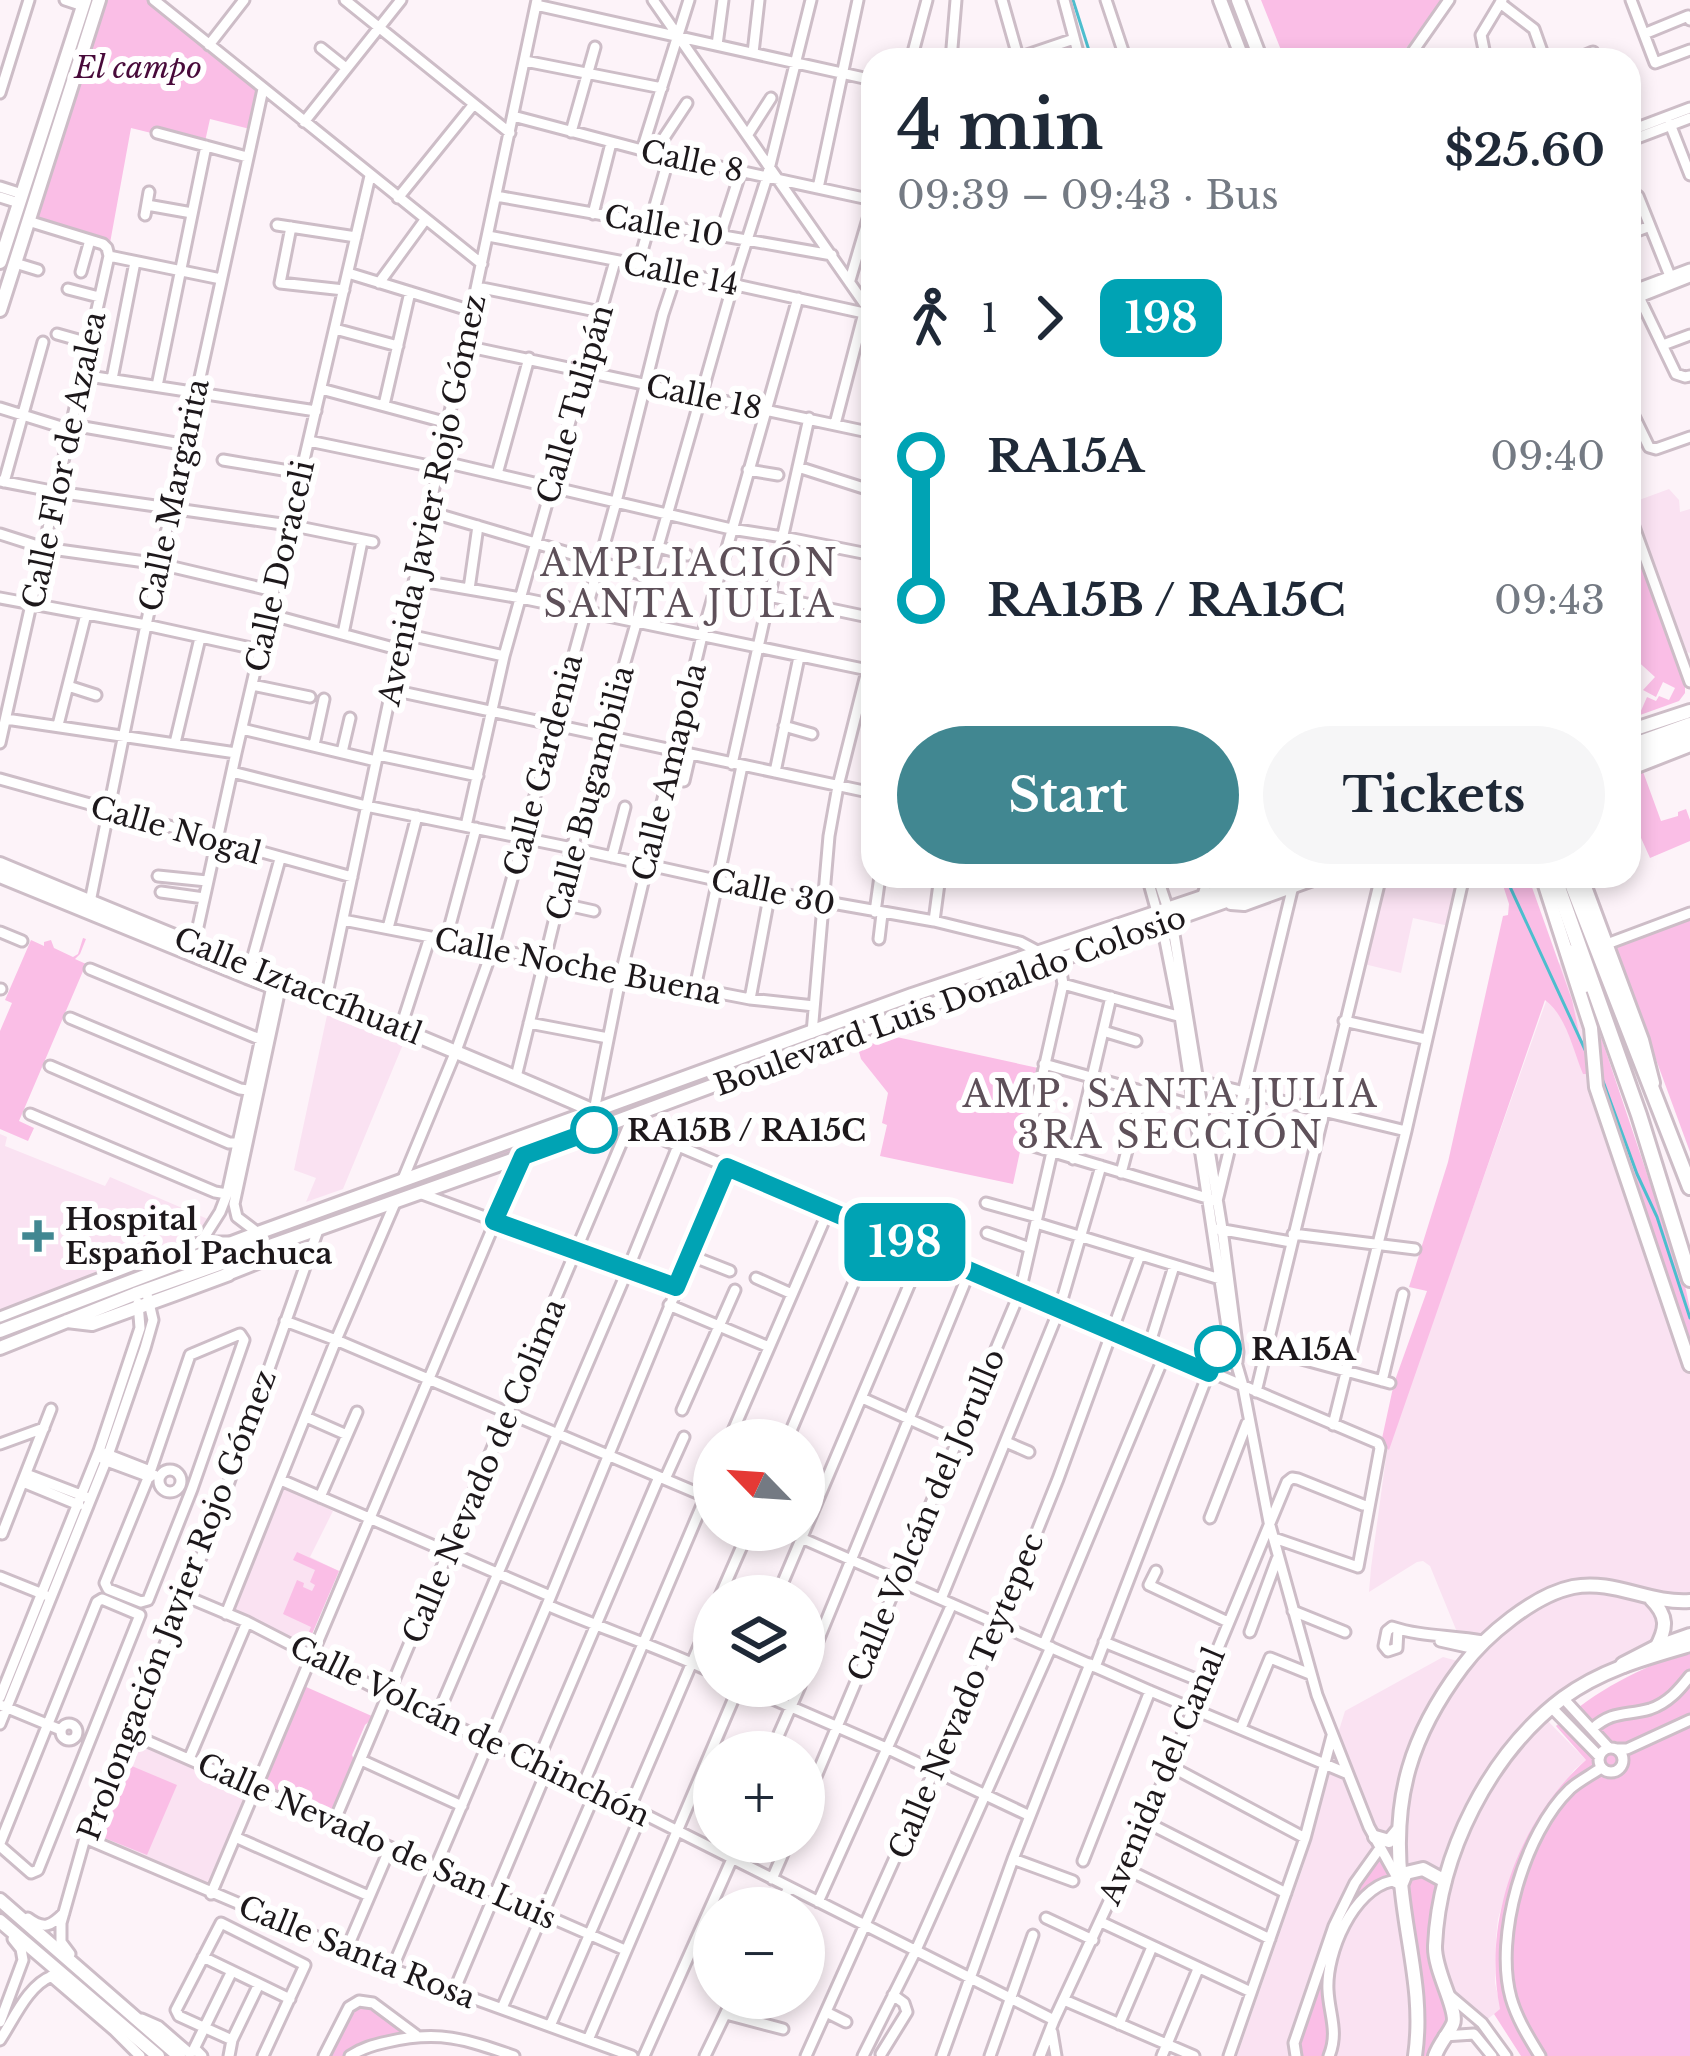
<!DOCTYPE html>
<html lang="en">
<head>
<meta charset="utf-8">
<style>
	:root { --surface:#fff; --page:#f6f6f7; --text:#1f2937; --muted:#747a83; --accent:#418791 }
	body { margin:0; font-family:"Libre Baskerville",serif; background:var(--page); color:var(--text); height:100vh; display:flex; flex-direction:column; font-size:45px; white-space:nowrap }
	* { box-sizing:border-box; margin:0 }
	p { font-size:39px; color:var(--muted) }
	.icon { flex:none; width:66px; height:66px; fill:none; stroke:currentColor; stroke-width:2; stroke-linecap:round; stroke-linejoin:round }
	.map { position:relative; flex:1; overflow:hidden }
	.drawer { position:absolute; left:861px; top:48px; width:780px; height:840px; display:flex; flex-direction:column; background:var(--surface); border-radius:36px; box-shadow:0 6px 18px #0003 }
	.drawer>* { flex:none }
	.badge { padding:0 24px; border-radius:18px; font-size:42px; line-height:78px }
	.needle { width:78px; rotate:295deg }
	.controls { position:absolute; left:693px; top:1419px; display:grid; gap:24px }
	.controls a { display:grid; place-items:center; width:132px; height:132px; border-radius:50%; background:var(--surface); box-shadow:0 6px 18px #0003; font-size:60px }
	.map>.badge { position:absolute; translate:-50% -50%; box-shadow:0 0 0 6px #fff }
	.legs { display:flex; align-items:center; gap:18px; height:132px; padding:0 36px; font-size:39px }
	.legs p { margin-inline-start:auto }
	.head { display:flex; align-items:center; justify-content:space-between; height:204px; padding:0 36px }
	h1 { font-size:66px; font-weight:700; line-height:90px }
	.cta { display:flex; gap:24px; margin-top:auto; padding:24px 36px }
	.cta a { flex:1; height:138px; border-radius:72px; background:var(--accent); color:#fff; font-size:48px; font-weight:700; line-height:138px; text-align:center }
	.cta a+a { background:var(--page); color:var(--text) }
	ul { padding:0 36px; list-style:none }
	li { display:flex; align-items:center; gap:42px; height:144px; font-size:45px }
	li i { display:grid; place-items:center; width:18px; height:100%; margin:0 15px; background:currentColor }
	li i::after { content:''; width:30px; height:30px; margin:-15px; border:9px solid; border-radius:50%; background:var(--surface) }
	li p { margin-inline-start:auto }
	li:first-child i { background:linear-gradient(#0000 50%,currentColor 0) }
	li:last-child i { background:linear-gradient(currentColor 50%,#0000 0) }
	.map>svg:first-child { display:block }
</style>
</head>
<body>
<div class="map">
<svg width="1690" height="2056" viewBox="0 0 1690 2056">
	<rect width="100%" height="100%" fill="#fdf3f9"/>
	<path fill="#fae2f2" d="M1669 489 1679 500 1680 512 1690 509V653L1687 652 1631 503Z
		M1385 876H1461L1449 926 1413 918 1401 973 1364 964Z
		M1566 945 1690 1365V1601L1653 1600 1665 1633 1639 1655 1544 1717 1586 1760 1574 1770 1529 1834 1510 1878 1498 1919 1496 1938 1495 1983 1501 2009 1482 2023 1445 1992 1405 1908 1415 2056H1237L1303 1867 1328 1764 1344 1771 1336 1740 1345 1711 1443 1657 1465 1663 1484 1639 1457 1632 1430 1566 1423 1561 1417 1562 1369 1592 1371 1568 1387 1450Z
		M329 1006 406 1037 343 1189 306 1202 316 1178 294 1170Z
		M0 1134 7 1137 5 1146 105 1186 110 1177 210 1220 193 1234 188 1232 186 1238 0 1310Z
		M284 1488 333 1511 310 1557 339 1571 306 1648 234 1611Z
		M132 1738 248 1791 206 1888 91 1837Z"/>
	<path fill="#fabee6" d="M97 0H153L260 88 250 129 210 119 204 146 131 128 110 243 28 219Z
		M1261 0H1443L1397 60H1285Z
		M1629 557 1639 558 1685 679V693L1679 701 1629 719V709L1640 713 1647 697 1656 701 1659 696 1669 700 1675 688 1663 682 1656 697 1643 690 1655 677 1632 656 1629 658Z
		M1642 769 1661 821 1678 816V812L1686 809 1690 820V841L1650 858 1629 811V774Z
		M1500 876H1528L1572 1000 1580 1037 1586 1046 1587 1074H1583C1573 1050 1566 1015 1545 1000L1389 1450 1381 1443 1394 1383 1427 1291 1409 1287 1448 1162 1503 916 1508 915 1509 904Z
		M1690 917V1152L1615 948Z
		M83 938 86 939 80 954 75 959 86 964 19 1121 34 1128 28 1141 0 1129V1031L12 1003 5 1000 31 940 44 946V942L51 940 54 948 73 957 78 954Z
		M892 1036 1038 1068 1013 1184 880 1156 887 1125 882 1123 888 1093 861 1059 858 1048Z
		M1601 1037 1686 1290 1690 1309V1350L1598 1076 1596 1039Z
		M671 1091 674 1093 673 1096 228 1256 284 1231Z
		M297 1552 339 1571 306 1648 303 1646 311 1627 283 1614 297 1580 304 1583 303 1587 312 1591 315 1585 310 1582 315 1570 293 1560Z
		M1690 1651V2056H1521L1494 2014 1500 2009C1482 1920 1519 1820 1586 1760L1556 1726C1596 1690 1639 1668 1690 1651Z
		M304 1686 374 1717 365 1725 352 1755 355 1762 331 1818 262 1786Z
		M127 1764 177 1785 147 1855 97 1835Z
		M1393 1838 1401 1882 1417 1870 1445 1881 1434 1948 1453 2007 1435 2056H1415L1418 2027 1401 1885 1392 1881 1355 1905 1332 1961 1329 2056H1296C1299 2002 1350 1871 1393 1838Z
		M361 2000 414 2032 348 2056H325L348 2008Z"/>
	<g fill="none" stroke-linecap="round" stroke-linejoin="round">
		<path stroke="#4dbece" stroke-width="3" d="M1073 0 1092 60
			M1505 876 1587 1054
			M1600 1073 1637 1174 1657 1217 1690 1318"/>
		<defs>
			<path id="minor" d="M65 0 83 6
				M154 0 482 264
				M345 0 510 133
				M653 0 873 316
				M1002 0 1019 60
				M1064 0 1080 60
				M1106 0 1126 60
				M1631 0 1655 63 1690 50
				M1500 3 1534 29 1545 60
				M536 5 873 80
				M1644 34 1688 16 1690 20
				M209 45 244 0
				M717 45 723 0
				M321 48 346 68
				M753 53 759 0
				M1018 58 1074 39
				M911 60 927 0
				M951 60 956 0
				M1407 60 1449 0
				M1486 60 1481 35 1502 0
				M1574 60 1593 52 1596 60
				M525 61 662 88
				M0 93 29 0
				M513 116 642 150 873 200
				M304 122 401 0
				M1670 124 1690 175
				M1629 131 1690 108
				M571 132 595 47
				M157 133 247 157
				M748 134 771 98
				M1629 141 1690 118
				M642 150 689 0
				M654 153 687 103
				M0 187 22 194
				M818 188 858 0
				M496 196 832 255
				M0 197 19 203
				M398 198 474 104
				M1629 199 1638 196 1670 276
				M147 205 192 213
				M593 214 611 143
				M145 215 149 192
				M277 225 356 237
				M291 227 280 283 344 290
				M1629 234 1650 226
				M488 236 677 272 873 315
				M720 236 741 171
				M109 256 221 279
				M15 263 38 270
				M638 265 669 157
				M81 272 90 240
				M348 273 472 311
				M850 280 873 202
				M379 283 425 220
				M477 287 601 312
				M68 289 99 297
				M1629 292 1690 269
				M1639 297 1676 374 1685 377 1690 376
				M1629 301 1690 277
				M335 329 398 346
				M57 334 89 343
				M1663 345 1690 335
				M465 346 873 433
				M82 375 316 411
				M112 379 135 262
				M157 386 206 146
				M321 389 448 423
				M384 405 410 292
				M1629 406 1649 447 1656 449 1690 437
				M0 408 71 430
				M835 424 864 313
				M72 425 187 445
				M309 441 439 468
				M223 460 301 473
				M440 461 731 529 783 537 873 555
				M798 467 873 491
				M748 470 778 475
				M497 474 529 358
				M0 481 57 492 289 525 373 542
				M4 482 43 342
				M430 512 650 577
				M1629 513 1690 682
				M0 534 44 548 160 564 274 591
				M658 547 687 555
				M416 580 521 598 873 671
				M469 589 478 526
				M769 596 873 618
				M0 598 146 625 260 650
				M268 614 401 650
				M343 634 362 541
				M404 634 504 656
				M252 685 310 697
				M68 686 96 695
				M392 690 873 793
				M6 719 236 753
				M58 725 86 614
				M784 726 812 734
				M242 729 376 761
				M0 743 109 256 107 248 103 244 28 221
				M175 743 200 638
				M314 745 324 699
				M342 752 350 718
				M378 755 478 776
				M732 764 809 418
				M232 772 366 806 572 848 770 892 934 921 1020 942 1037 951
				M775 772 799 657
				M0 779 352 877
				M684 781 690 755
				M466 826 504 656 615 261
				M612 857 625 807
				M158 876 207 881
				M1147 876 1157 912
				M1157 876 1168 909
				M1035 878 1036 876
				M161 892 204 898
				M1202 898 1209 876
				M90 902 146 625 263 89
				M558 903 594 911
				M875 912 880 876
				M343 920 750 999 814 1006
				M934 921 940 876
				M1172 922 1222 1229 1238 1352 1237 1362
				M1162 925 1180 1016 1231 1353 1236 1362 1243 1386 1269 1522 1317 1695 1369 1827 1399 1881
				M388 928 417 816
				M0 932 22 941
				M879 939 882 914
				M446 940 476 828
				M1607 944 1690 913
				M194 945 236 753 370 176
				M1059 960 1063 984 1027 1144 1217 1201 1293 886
				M250 967 280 859
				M90 969 262 1040
				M1063 984 1185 1018
				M695 988 742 766
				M0 989H1
				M326 999 537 0
				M750 999 770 892
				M70 1018 240 1089 248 1090
				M1344 1021 1425 1039
				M529 1023 608 1038
				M401 1027 430 937
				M1103 1031 1136 1041
				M812 1033 829 836 838 786 873 647
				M1044 1064 1195 1106
				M50 1066 229 1143H239
				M516 1077 572 848 733 284 767 177 811 0
				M1195 1080 1406 1131
				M594 1111 621 974 702 636 798 298
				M30 1114 215 1192 227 1194
				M629 1125 1378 1443 1380 1448 1358 1567 1274 1538
				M1073 1159 1111 997
				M1121 1173 1143 1090
				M403 1179 456 1051 493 948 616 502 663 314 677 272
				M422 1194 676 1287
				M986 1203 1037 1217
				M1036 1223 1220 1279
				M1218 1229 1291 1242
				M258 1233 237 1217 234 1204 281 984
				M987 1233 1030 1248
				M1293 1234 1415 1249
				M201 1242 220 1212 227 1194 273 982
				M689 1255 730 1271
				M756 1278 792 1294
				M669 1305 769 1347
				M0 1317 139 1263 201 1242H228
				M285 1321 336 1340 714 1500
				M240 1334 244 1340 192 1489 148 1600 141 1602 108 1589 105 1583 148 1478 190 1355Z
				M1149 1346 1174 1266
				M1265 1349 1390 1383
				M1382 1381 1403 1294
				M1256 1392 1381 876
				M862 1398 958 1441
				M682 1410 735 1290
				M306 1417 347 1435
				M1333 1425 1406 1131 1464 876
				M729 1440 829 1209
				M787 1440 876 1230
				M1006 1442 1029 1452
				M0 1444 44 1428
				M104 1453 150 1471 154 1475
				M104 1460 150 1477
				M159 1481a11 11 0 1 1 22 0a11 11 0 1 1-22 0Z
				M26 1474 86 1497
				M665 1479 684 1437
				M281 1480 550 1596
				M23 1482 79 1505
				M320 1497 357 1412
				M1210 1518 1247 1423
				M783 1530 1150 1691 1346 1773
				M0 1533 2 1534 51 1409
				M1156 1571 1149 1585 1228 1622
				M0 1577 45 1595
				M185 1596 247 1622 389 1695 630 1807 1054 2020
				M720 1596 749 1530
				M777 1596 924 1250
				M941 1599 1059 1310 1101 1166
				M547 1605C603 1629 659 1647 714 1673
				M1293 1611 1345 1632
				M226 1614 336 1340 395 1203
				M1398 1629 1397 1648 1388 1651 1384 1646 1387 1631 1392 1627C1422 1637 1452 1635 1483 1641
				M1250 1632 1277 1559
				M1440 1641 1476 1649
				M1104 1642 1203 1682
				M1044 1644 1165 1354
				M1095 1667 1225 1330
				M804 1675 970 1270
				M743 1686 886 1748 1030 1816
				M0 1697 99 1451 140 1328 138 1303
				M1563 1698 1609 1748
				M0 1705 61 1730
				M1552 1708 1599 1756
				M437 1716 628 1269 678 1146
				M61 1732a8 8 0 1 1 16 0a8 8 0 1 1-16 0Z
				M0 1724 106 1461 145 1348 153 1320 146 1290
				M1241 1728 1270 1658 1310 1674
				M1592 1729C1613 1710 1626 1716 1650 1709 1668 1703 1679 1690 1690 1676
				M129 1733 625 1950
				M1599 1760a12 12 0 1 1 24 0a12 12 0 1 1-24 0Z
				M1617 1749H1627L1690 1720
				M771 1752 800 1686
				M189 1759 247 1622
				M361 1760 462 1806
				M537 1763 659 1477
				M1170 1766 1305 1838
				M583 1785 714 1477
				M804 1805 1020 1292 1052 1152
				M630 1807 714 1611
				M334 1822 629 1125
				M1146 1822 1286 1893
				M235 1837 369 1896
				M85 1838 392 1969 632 2056
				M0 1843 97 1602 102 1599 140 1615 38 1870 31 1873 0 1846
				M1013 1859 1073 1881
				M1083 1861 1150 1691
				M1124 1868 1270 1939
				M772 1879 788 1842
				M211 1894 523 1156
				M818 1902 952 1604
				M778 1908 789 1888
				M28 1918C44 1930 51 1926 64 1913
				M1046 1918 1093 1940
				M1101 1922 1251 1992
				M346 1951 390 1848
				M70 1954 61 1942V1923L85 1838 211 1533 318 1230
				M203 1957 290 1999
				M392 1969 547 1605 727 1167
				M51 1976 114 2030 140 2056
				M454 1991 548 1768
				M1449 1995 1482 2023 1506 2056
				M1064 2000 1194 2056
				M502 2008 596 1791
				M826 2012 846 2022
				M726 2014 783 2029
				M142 2019 158 2026 188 2052 197 2051 202 2056
				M0 2022 23 1960 21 1949 13 1939
				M1119 2024 1152 1947
				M550 2026 642 1813
				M1052 2032 1056 2056
				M1444 2036 1474 2034 1492 2056
				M0 2040C14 2019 28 1985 52 1976
				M232 2040 179 2016 176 2010 221 1923 305 1965 263 2056
				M588 2040 739 1686
				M193 2051 232 1971
				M881 2054 907 2012 904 2003 893 1995
				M229 2056 232 2040 259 1984
				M324 2056 349 2007 359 2001 373 2003 416 2035
				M350 2056C362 2048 373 2045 387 2042 439 2030 465 2039 514 2056
				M644 2056 732 1859
				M705 2056 733 1998
				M806 2056 999 1626 1058 1479 1140 1255
				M863 2056 916 1950 1051 1647
				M942 2056 1013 1859 1090 1664
				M990 2056 1033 1935
				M1040 2056 1054 2020 1146 1822 1287 1482 1292 1478 1298 1479 1363 1505
				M1162 2056 1198 1969
				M1229 2056 1305 1838 1332 1736
				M1296 2056 1294 2043 1334 1926 1355 1883 1380 1848
				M1329 2056C1339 2032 1329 2014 1328 1990 1326 1953 1353 1889 1392 1881L1401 1885
				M1540 2056C1529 2038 1517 2019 1511 1998 1494 1937 1524 1833 1570 1789 1579 1781 1591 1775 1601 1768"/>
			<path id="major" d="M1220 0 1243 60
				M1238 0 1261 60
				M0 262 85 0
				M0 310 99 0
				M1629 731 1690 711
				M1629 746 1690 724
				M1629 757 1690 735
				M1629 769 1690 745
				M0 864C198 947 398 1025 594 1111
				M0 876 247 977 279 989 288 982
				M1542 876 1591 1028 1596 1087 1690 1365
				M1581 876 1642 1040 1653 1083
				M1231 903 1244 904 1321 876
				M230 1273 260 1261 312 1247
				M67 1321 92 1324 175 1294 229 1274 240 1259
				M0 1331 258 1233 912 995 1265 876
				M0 1348 135 1294 523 1156 925 1007 1297 876
				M1651 1599C1668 1616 1667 1628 1656 1648
				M1375 1837 1389 1841 1399 1829
				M1402 1883 1406 1873 1423 1869 1445 1881
				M0 1900 179 2056
				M0 1921 158 2056
				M1415 2056C1424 1995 1406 1942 1401 1882 1392 1797 1411 1735 1462 1667 1485 1636 1534 1595 1573 1587 1614 1579 1649 1604 1690 1601
				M1435 2056C1439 2044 1448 2035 1453 2024 1459 2011 1434 1971 1435 1946 1439 1854 1489 1754 1563 1698 1601 1670 1645 1658 1690 1645"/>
			<path id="highway" d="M1554 876 1639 1115 1690 1279
				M1569 876 1690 1187
				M1568 952 1585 985
				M1623 1665 1656 1648 1690 1636"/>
		</defs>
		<use href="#minor" stroke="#cdbdc7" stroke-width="15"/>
		<use href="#major" stroke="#cdbdc7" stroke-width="18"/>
		<use href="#highway" stroke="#cdbdc7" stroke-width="20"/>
		<use href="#minor" stroke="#fff" stroke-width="9"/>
		<use href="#major" stroke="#fff" stroke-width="12"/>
		<use href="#highway" stroke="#fff" stroke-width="14"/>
	</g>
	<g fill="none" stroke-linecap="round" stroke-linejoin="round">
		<defs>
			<path id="line-1" d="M594 1130 523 1156 494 1221 676 1287 727 1167 1209 1373 1218 1349"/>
		</defs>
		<use href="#line-1" stroke="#fff" stroke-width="27"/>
		<use href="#line-1" stroke="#00a3b4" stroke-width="18"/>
	</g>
	<g fill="#fff" stroke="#00a3b4" stroke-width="6">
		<circle cx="594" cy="1130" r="21"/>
		<circle cx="1218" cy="1349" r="21"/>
	</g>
	<path fill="#418791" stroke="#fff" stroke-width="4.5" d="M32 1218h12v12h12v12h-12v12h-12v-12h-12v-12h12z"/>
	<g text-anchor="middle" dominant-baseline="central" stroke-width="12" stroke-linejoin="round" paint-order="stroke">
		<g font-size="30" font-style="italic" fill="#480a3a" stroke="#fff">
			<text x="138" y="67">El campo</text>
		</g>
		<g font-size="30" fill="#1d181b" stroke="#fff">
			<text transform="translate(692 161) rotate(12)">Calle 8</text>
			<text transform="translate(664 226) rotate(10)">Calle 10</text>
			<text transform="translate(681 274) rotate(11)">Calle 14</text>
			<text transform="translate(704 397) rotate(12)">Calle 18</text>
			<text transform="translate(575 404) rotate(-74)">Calle Tulipán</text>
			<text transform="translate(64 460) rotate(-78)">Calle Flor de Azalea</text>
			<text transform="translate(174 495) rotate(-78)">Calle Margarita</text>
			<text transform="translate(432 500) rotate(-78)">Avenida Javier Rojo Gómez</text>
			<text transform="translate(280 566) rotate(-77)">Calle Doraceli</text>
			<text transform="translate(543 765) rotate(-75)">Calle Gardenia</text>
			<text transform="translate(669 772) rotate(-76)">Calle Amapola</text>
			<text transform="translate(590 793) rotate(-75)">Calle Bugambilia</text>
			<text transform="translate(176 830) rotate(16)">Calle Nogal</text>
			<text transform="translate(773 892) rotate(12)">Calle 30</text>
			<text transform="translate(578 966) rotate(11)">Calle Noche Buena</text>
			<text transform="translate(298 986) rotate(22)">Calle Iztaccíhuatl</text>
			<text transform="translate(950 1001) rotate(-20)">Boulevard Luis Donaldo Colosio</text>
			<text transform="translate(484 1471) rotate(-67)">Calle Nevado de Colima</text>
			<text transform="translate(926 1515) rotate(-67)">Calle Volcán del Jorullo</text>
			<text transform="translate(177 1605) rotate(-69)">Prolongación Javier Rojo Gómez</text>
			<text transform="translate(966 1696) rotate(-67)">Calle Nevado Teytepec</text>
			<text transform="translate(470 1731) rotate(26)">Calle Volcán de Chinchón</text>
			<text transform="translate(1162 1776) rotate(-67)">Avenida del Canal</text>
			<text transform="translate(377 1841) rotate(24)">Calle Nevado de San Luis</text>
			<text transform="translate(357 1952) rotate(22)">Calle Santa Rosa</text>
		</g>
		<g font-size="30" font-weight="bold" fill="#1d181b" stroke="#fff" text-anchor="start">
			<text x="627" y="1130">RA15B / RA15C</text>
			<text x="1251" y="1349">RA15A</text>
		</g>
		<g font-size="30" font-weight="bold" fill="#1d181b" stroke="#fff" text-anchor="start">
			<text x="65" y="1219">Hospital<tspan x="65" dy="34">Español Pachuca</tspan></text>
		</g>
		<g font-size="36" letter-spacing="3" fill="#5e5059" stroke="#fff">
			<text x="690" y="563">AMPLIACIÓN<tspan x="690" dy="41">SANTA JULIA</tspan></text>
			<text x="1171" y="1094">AMP. SANTA JULIA<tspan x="1171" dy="41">3RA SECCIÓN</tspan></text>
		</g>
	</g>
</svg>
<div class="controls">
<a><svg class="needle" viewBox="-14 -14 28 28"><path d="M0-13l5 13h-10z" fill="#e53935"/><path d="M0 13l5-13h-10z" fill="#747a83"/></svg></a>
<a><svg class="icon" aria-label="layers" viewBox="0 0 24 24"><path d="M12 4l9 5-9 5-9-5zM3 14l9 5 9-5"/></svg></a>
<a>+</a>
<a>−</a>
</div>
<b class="badge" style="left:905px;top:1242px;background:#00a3b4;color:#fff">198</b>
<section class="drawer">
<div class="head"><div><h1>4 min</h1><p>09:39 – 09:43 · Bus</p></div><b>$25.60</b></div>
<div class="legs"><svg class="icon" aria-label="walk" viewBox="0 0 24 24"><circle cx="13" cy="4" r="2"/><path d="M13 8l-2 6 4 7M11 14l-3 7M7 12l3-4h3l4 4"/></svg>1<svg class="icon" aria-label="forward" viewBox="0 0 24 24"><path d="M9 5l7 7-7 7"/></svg><b class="badge" style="background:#00a3b4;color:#fff">198</b></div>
<ul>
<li><i style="color:#00a3b4"></i><b>RA15A</b><p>09:40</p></li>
<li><i style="color:#00a3b4"></i><b>RA15B / RA15C</b><p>09:43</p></li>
</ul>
<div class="cta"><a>Start</a><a>Tickets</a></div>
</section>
</div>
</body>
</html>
